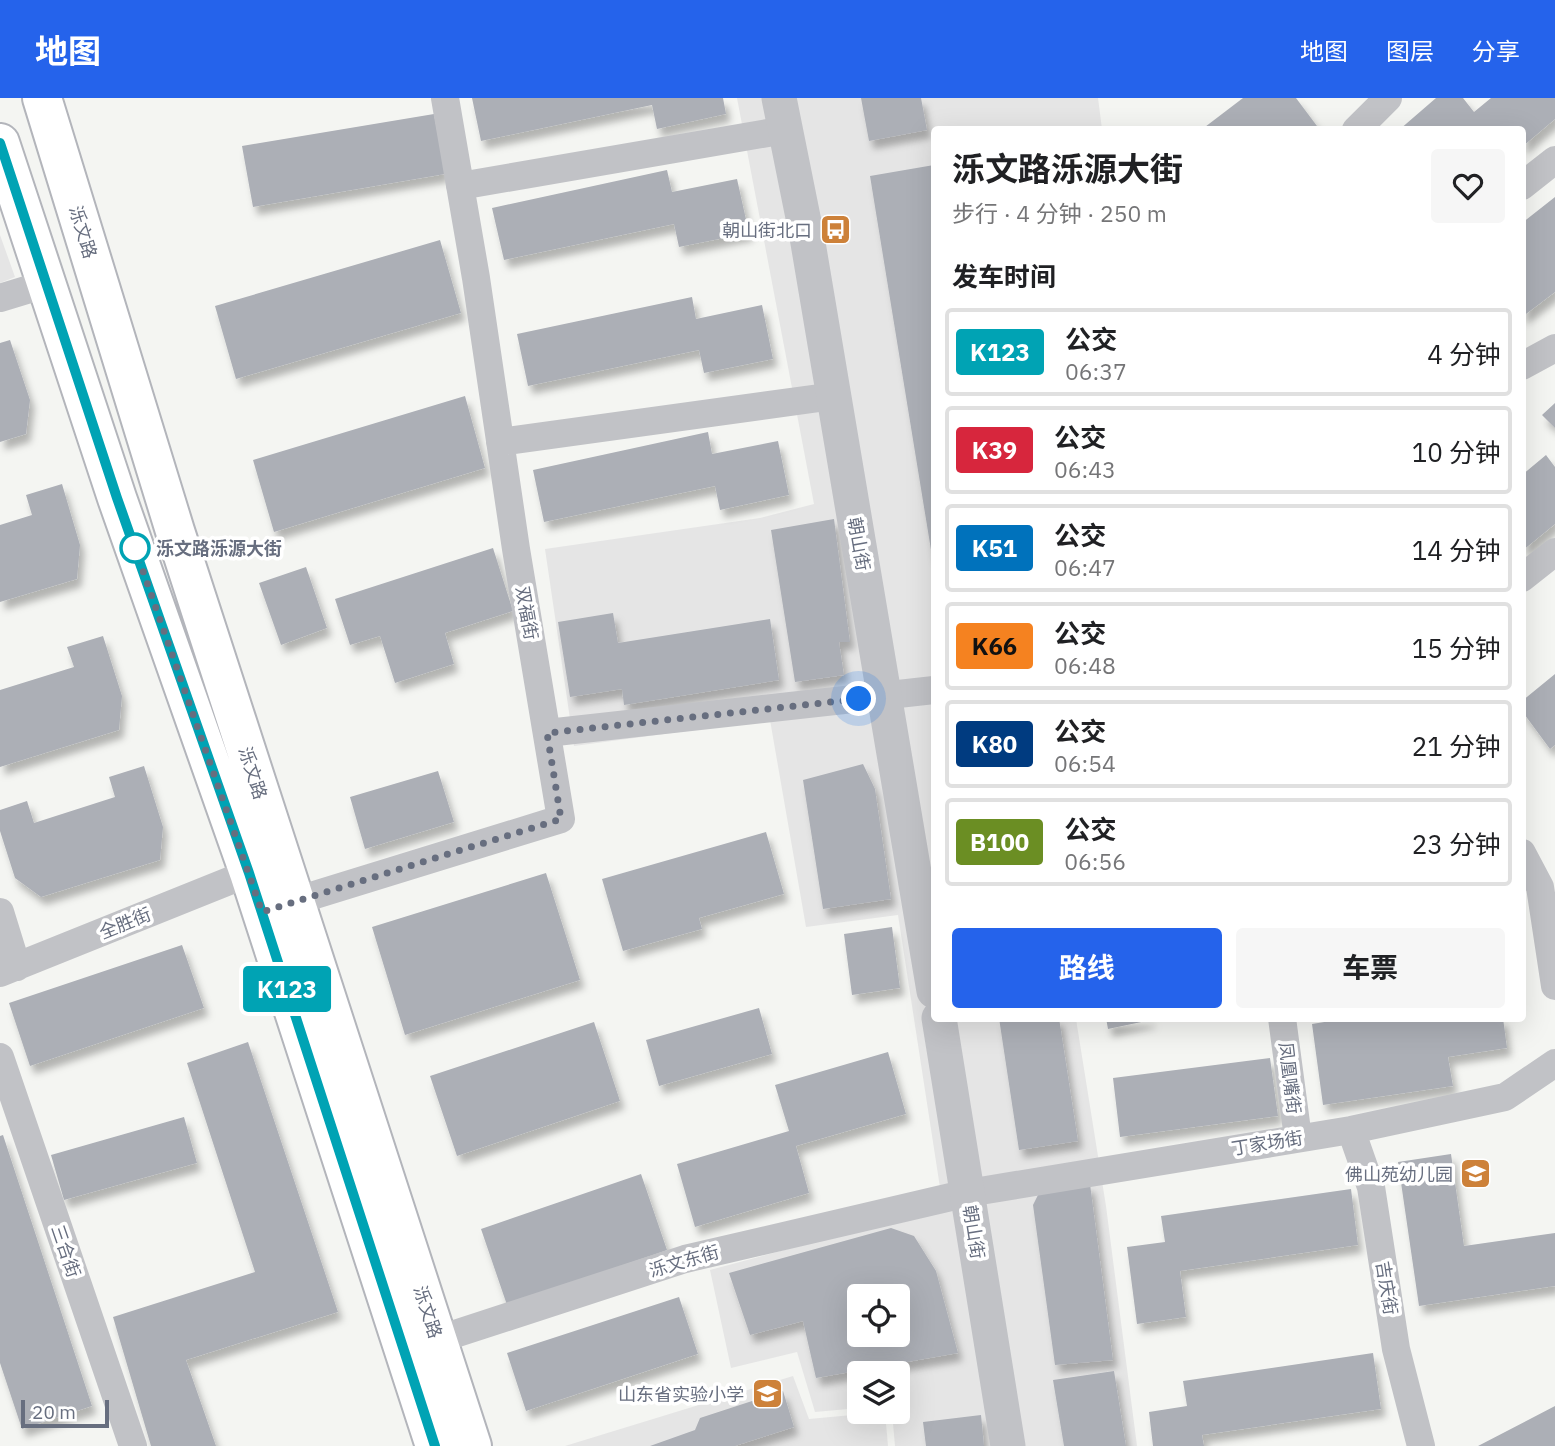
<!DOCTYPE html>
<html lang="zh">
<head>
<meta charset="utf-8">
<style>
	:root { --surface:#fff; --page:#f6f6f6; --text:#202124; --muted:#757577; --line:#e0e0e0; --accent:#2563eb }
	body { margin:0; font-family:"IBM Plex Sans","Noto Sans SC",sans-serif; background:var(--page); color:var(--text); height:100vh; display:flex; flex-direction:column; font-size:26px; white-space:nowrap }
	* { box-sizing:border-box; margin:0 }
	p { font-size:23px; color:var(--muted) }
	.icon { flex:none; width:38px; height:38px; fill:none; stroke:currentColor; stroke-width:2; stroke-linecap:round; stroke-linejoin:round }
	.map { position:relative; flex:1; overflow:hidden }
	.drawer { position:absolute; left:931px; top:28px; width:595px; height:896px; display:flex; flex-direction:column; background:var(--surface); border-radius:7px; box-shadow:0 7px 28px #0002 }
	.drawer>* { flex:none }
	.badge { padding:0 14px; border-radius:5px; font-size:24px; line-height:46px }
	.tools { position:absolute; left:847px; top:1186px; display:grid; gap:14px }
	.tools a { display:grid; place-items:center; width:63px; height:63px; border-radius:7px; background:var(--surface); box-shadow:0 7px 28px #0002; font-size:35px }
	.scale { position:absolute; left:21px; bottom:18px; width:88px; box-sizing:border-box; padding-left:7px; border:4px solid #676e7f; border-top:0; font-size:19px; line-height:24px; white-space:nowrap; color:#676e7f; -webkit-text-stroke:5px #fff; paint-order:stroke }
	.you { position:absolute; width:35px; height:35px; margin:-18px; border:5px solid #fff; border-radius:50%; background:#1a73e8; box-shadow:0 0 0 10px #1a73e833 }
	.map>.badge { position:absolute; translate:-50% -50%; box-shadow:0 0 0 4px #fff }
	h2 { padding:0 21px; font-size:26px; line-height:63px }
	.round { display:grid; place-items:center; flex:none; width:74px; height:74px; border-radius:7px; background:var(--page) }
	.summary { display:flex; align-items:center; justify-content:space-between; height:119px; padding:0 21px }
	h1 { font-size:33px; font-weight:700; line-height:52px }
	.cta { display:flex; gap:14px; margin-top:auto; padding:14px 21px }
	.cta a { flex:1; height:80px; border-radius:7px; background:var(--accent); color:#fff; font-size:28px; font-weight:700; line-height:80px; text-align:center }
	.cta a+a { background:var(--page); color:var(--text) }
	ul { padding:0; list-style:none }
	li { display:flex; align-items:center; gap:21px; height:88px; margin:0 14px 10px; padding:0 7px; border:4px solid var(--line); border-radius:7px }
	li div { flex:1 }
	li b { display:block; font-size:26px }
	li em { font-style:normal }
	li .badge { min-width:77px; font-weight:700; text-align:center }
	header { display:flex; align-items:center; gap:42px; box-sizing:border-box; height:98px; padding:0 35px; background:var(--accent); color:#fff }
	header strong { font-size:33px }
	nav { display:flex; gap:38px; margin-inline-start:auto; font-size:24px }
	.map>svg:first-child { display:block }
</style>
</head>
<body>
<header>
<strong>地图</strong>
<nav><a>地图</a><a>图层</a><a>分享</a></nav>
</header>
<div class="map">
<svg width="1555" height="1348" viewBox="0 0 1555 1348">
	<defs>
		<filter id="shadow"><feDropShadow dx="4.5" dy="8" stdDeviation="3.5" flood-color="#0004"/></filter>
	</defs>
	<rect width="100%" height="100%" fill="#f4f5f2"/>
	<path fill="#e5e5e5" fill-rule="evenodd" d="M737 0H1098L1102 31 934 32V920L1076 921 1106 1108 1137 1348H895L892 1314H898V1276H859V1310L815 1314 797 1254 731 1270 710 1172 943 1109 898 817 806 829 770 622 574 648 545 451 760 420 814 406ZM859 1199H898V1237H859Z
		M0 137 15 179 0 185Z
		M793 1278 809 1321 885 1314 888 1348H565Z"/>
	<path fill="#acafb6" fill-rule="evenodd" filter="url(#shadow)" d="M472 0H723L726 16 657 31 652 7 481 43Z
		M861 0H921L927 32 869 43Z
		M1243 0H1296L1320 32H1201Z
		M1436 0H1463L1474 14 1491 0H1555V21L1522 49V32H1399Z
		M434 16 445 76 253 109 242 48Z
		M934 67V159H932L934 177V457L932 458 870 78Z
		M667 72 672 94 737 81 749 135 679 149 674 126 504 162 492 110Z
		M1555 99V194L1522 219V125Z
		M440 142 461 215 236 281 215 208Z
		M692 199 696 221 762 207 773 261 704 275 699 252 528 288 517 236Z
		M10 242 30 302 26 336 0 344V245Z
		M465 298 485 370 274 434 253 362Z
		M1555 305V330L1542 317Z
		M708 334 712 356 778 343 789 397 720 412 715 388 544 424 533 372Z
		M1546 357 1555 369V426L1522 453V377Z
		M62 386 80 447 77 481 0 504V427L32 417 26 397Z
		M834 421 850 544H839L844 577 795 584 771 432Z
		M493 450 513 513 445 535 454 566 395 585 380 538 350 547 335 501Z
		M306 469 327 530 281 547 259 485Z
		M613 515 618 545 770 521 779 582 624 607 622 591 570 599 558 524Z
		M103 538 122 598 119 632 0 669V592L74 569 67 549Z
		M1555 576V647L1550 651 1522 613V603Z
		M863 666 875 691 891 801 823 811 803 682Z
		M144 668 163 729 160 762 41 799 15 780 0 733V712L27 703 34 725 115 699 109 679Z
		M438 673 454 724 365 751 350 699Z
		M766 734 784 796 699 820 702 831 623 853 602 781Z
		M546 775 580 882 405 937 372 829Z
		M892 829 900 890 852 897 844 836Z
		M182 847 204 910 30 968 9 905Z
		M759 910 772 956 659 988 646 942Z
		M999 920H1059L1078 1043 1019 1052Z
		M1106 920H1151V922L1108 931Z
		M1349 920H1503L1507 950 1448 959 1453 988 1323 1007 1312 926Z
		M594 924 620 1003 457 1058 430 978Z
		M248 944 338 1214 186 1262 216 1348H151L113 1219 255 1174 187 965Z
		M888 954 906 1016 796 1048 809 1095 695 1129 677 1066 789 1033 775 987Z
		M1270 960 1278 1018 1120 1039 1113 980Z
		M184 1019 197 1065 64 1102 51 1057Z
		M3 1037 92 1308 22 1331 0 1265V1038Z
		M1451 1056 1464 1148 1555 1135V1188L1419 1208 1398 1064Z
		M641 1076 667 1152 507 1207 481 1131Z
		M1090 1086 1113 1262 1055 1267 1033 1107 1041 1091Z
		M1351 1091 1358 1147 1180 1173 1186 1219 1137 1226 1127 1149 1165 1144 1161 1118Z
		M891 1130 914 1138 936 1173 958 1255 816 1280 803 1223 750 1237 729 1175ZM859 1199H898V1237H859Z
		M679 1199 698 1256 526 1313 507 1255Z
		M1373 1255 1381 1311 1202 1337 1204 1348H1153L1149 1314 1187 1308 1183 1283Z
		M1114 1273 1126 1348H1064L1053 1282Z
		M783 1293 794 1329 735 1348H650L695 1332 700 1320Z
		M1555 1308V1348H1478Z
		M981 1317 984 1348H926L923 1324Z"/>
	<g fill="none" stroke-linecap="round" stroke-linejoin="round">
		<defs>
			<path id="secondary" d="M42 0 175 433 472 1348
				M0 45 117 400 249 775 435 1348"/>
		</defs>
		<use href="#secondary" stroke="#b3b5bb" stroke-width="42"/>
		<path stroke="#c1c2c6" stroke-width="28" d="M1356 32 1388 0
			M460 88 785 32
			M1522 88 1555 62
			M0 200 46 186
			M1522 268 1555 250
			M500 344 834 298
			M1522 480 1555 454
			M547 635 934 592
			M1522 755 1540 789 1555 888
			M279 808 561 721 516 451 476 180 445 0
			M0 814 17 869
			M0 875 249 775
			M1282 920 1298 1040
			M0 959 133 1348
			M1351 1032 1371 1089 1396 1251 1421 1348
			M421 1247 685 1161 968 1095 1351 1032 1505 999 1555 965"/>
		<path stroke="#c1c2c6" stroke-width="35" d="M779 0 807 139 934 893
			M939 920 1008 1348"/>
		<use href="#secondary" stroke="#fff" stroke-width="38"/>
	</g>
	<g fill="none" stroke-linecap="round" stroke-linejoin="round">
		<defs>
			<path id="line" d="M0 45 117 400 249 775 435 1348"/>
		</defs>
		<use href="#line" stroke="#fff" stroke-width="16"/>
		<use href="#line" stroke="#00a3b4" stroke-width="10"/>
		<path stroke="#676e7f" stroke-width="7" stroke-dasharray="0 12.6" d="M135 450 262 814 561 721 547 635 859 601"/>
	</g>
	<defs>
		<symbol id="bus-square" viewBox="-11 -11 22 22"><rect x="-9" y="-9" width="18" height="18" rx="4" fill="#cd8139" stroke="#fff"/><path d="M-5-6H5V4H4V6H2V4H-2V6H-4V4H-5ZM-3.5-4V0h7V-4ZM-3.5 1.2v1.5H-2V1.2ZM2 1.2v1.5H3.5V1.2Z" fill="#fff"/></symbol>
		<symbol id="school-square" viewBox="-11 -11 22 22"><rect x="-9" y="-9" width="18" height="18" rx="4" fill="#cd8139" stroke="#fff"/><path d="M0-5L7-2L0 1L-7-2ZM-4 1L0 2.5L4 1V4Q0 6-4 4Z" fill="#fff"/></symbol>
	</defs>
	<g fill-rule="evenodd">
		<use href="#bus-square" x="818" y="114" width="35" height="35"/>
		<use href="#school-square" x="1458" y="1058" width="35" height="35"/>
		<use href="#school-square" x="750" y="1278" width="35" height="35"/>
	</g>
	<circle fill="#fff" stroke="#00a3b4" stroke-width="3.5" cx="135" cy="450" r="14"/>
	<g text-anchor="middle" dominant-baseline="central" stroke-width="7" stroke-linejoin="round" paint-order="stroke">
		<g font-size="18" fill="#676e7f" stroke="#fff" text-anchor="end">
			<text x="812" y="132">朝山街北口</text>
			<text x="1453" y="1076">佛山苑幼儿园</text>
			<text x="744" y="1296">山东省实验小学</text>
		</g>
		<g font-size="18" fill="#676e7f" stroke="#fff">
			<text transform="translate(83 134) rotate(73)">泺文路</text>
			<text transform="translate(859 446) rotate(80)">朝山街</text>
			<text transform="translate(527 515) rotate(80)">双福街</text>
			<text transform="translate(253 675) rotate(72)">泺文路</text>
			<text transform="translate(125 825) rotate(-22)">全胜街</text>
			<text transform="translate(1290 980) rotate(83)">凤凰嘴街</text>
			<text transform="translate(1267 1045) rotate(-9)">丁家场街</text>
			<text transform="translate(974 1134) rotate(81)">朝山街</text>
			<text transform="translate(66 1153) rotate(71)">三合街</text>
			<text transform="translate(684 1163) rotate(-16)">泺文东街</text>
			<text transform="translate(1387 1190) rotate(81)">吉庆街</text>
			<text transform="translate(428 1214) rotate(72)">泺文路</text>
		</g>
		<g font-size="18" font-weight="bold" fill="#676e7f" stroke="#fff" text-anchor="start">
			<text x="156" y="450">泺文路泺源大街</text>
		</g>
	</g>
</svg>
<div class="tools">
<a><svg class="icon" aria-label="locate" viewBox="0 0 24 24"><circle cx="12" cy="12" r="6"/><path d="M12 2v4M12 18v4M2 12h4M18 12h4"/></svg></a>
<a><svg class="icon" aria-label="layers" viewBox="0 0 24 24"><path d="M12 4l9 5-9 5-9-5zM3 14l9 5 9-5"/></svg></a>
</div>
<div class="scale">20 m</div>
<div class="you" style="left:859px;top:601px"></div>
<b class="badge" style="left:287px;top:891px;background:#00a3b4;color:#fff">K123</b>
<section class="drawer">
<div class="summary"><div><h1>泺文路泺源大街</h1><p>步行 · 4 分钟 · 250 m</p></div><a class="round"><svg class="icon" aria-label="heart" viewBox="0 0 24 24"><path d="M12 20l-8-8c-3-5 5-10 8-4 3-6 11-1 8 4z"/></svg></a></div>
<h2>发车时间</h2>
<ul>
<li><span class="badge" style="background:#00a3b4;color:#fff">K123</span><div><b>公交</b><p>06:37</p></div><em>4 分钟</em></li>
<li><span class="badge" style="background:#d7263d;color:#fff">K39</span><div><b>公交</b><p>06:43</p></div><em>10 分钟</em></li>
<li><span class="badge" style="background:#0072bc;color:#fff">K51</span><div><b>公交</b><p>06:47</p></div><em>14 分钟</em></li>
<li><span class="badge" style="background:#f58220;color:#111">K66</span><div><b>公交</b><p>06:48</p></div><em>15 分钟</em></li>
<li><span class="badge" style="background:#003b80;color:#fff">K80</span><div><b>公交</b><p>06:54</p></div><em>21 分钟</em></li>
<li><span class="badge" style="background:#6b8e23;color:#fff">B100</span><div><b>公交</b><p>06:56</p></div><em>23 分钟</em></li>
</ul>
<div class="cta"><a>路线</a><a>车票</a></div>
</section>
</div>
</body>
</html>
